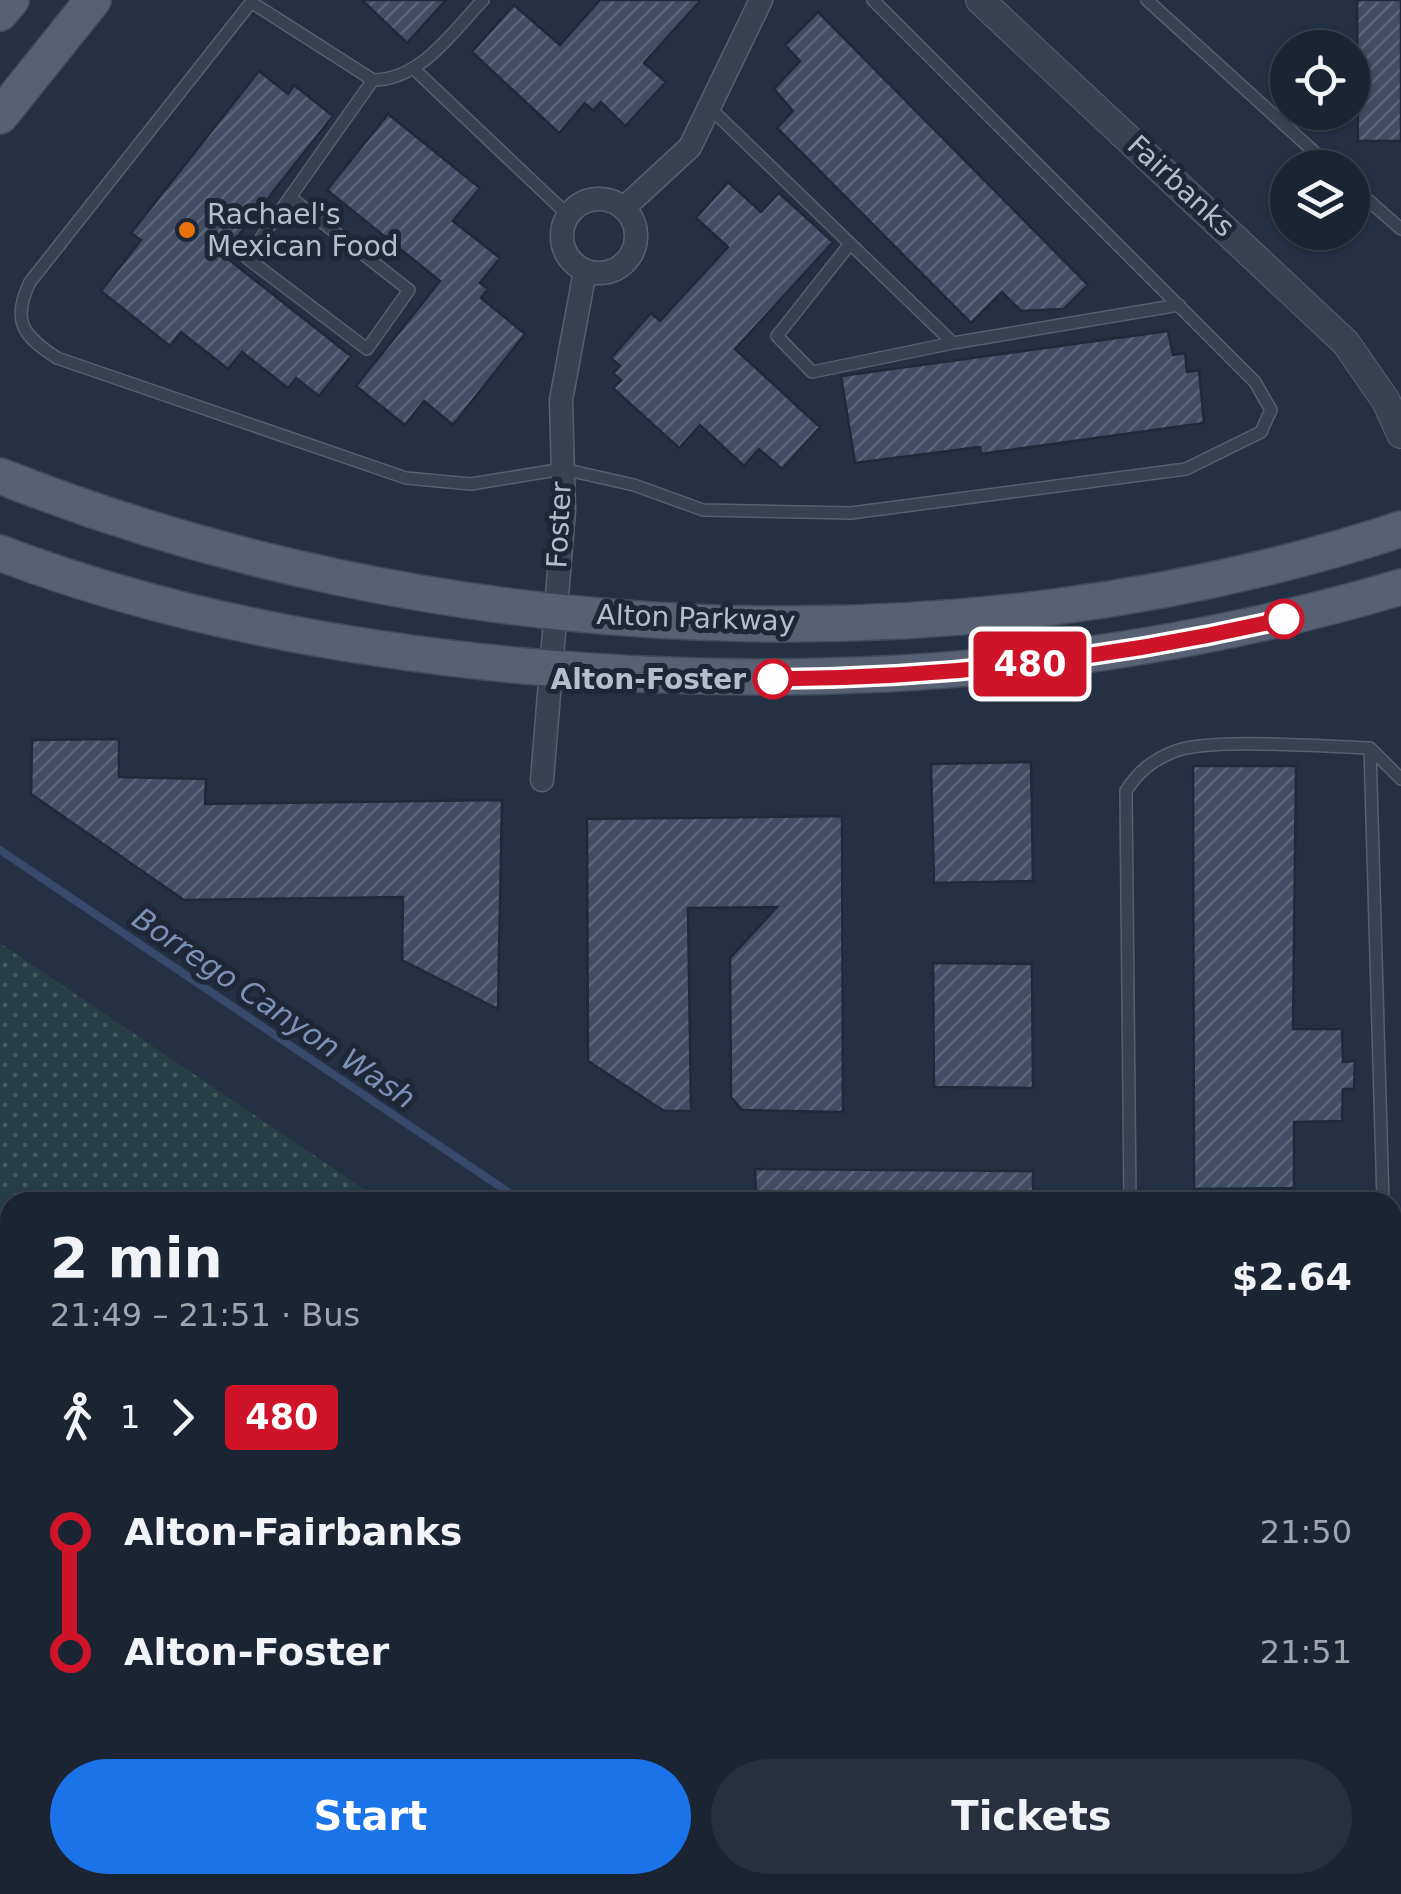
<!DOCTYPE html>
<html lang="en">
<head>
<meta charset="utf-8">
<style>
	:root { --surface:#1b2433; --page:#28303f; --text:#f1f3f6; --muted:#a0a4ac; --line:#39414e; --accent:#1a73e8 }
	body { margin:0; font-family:"DejaVu Sans",sans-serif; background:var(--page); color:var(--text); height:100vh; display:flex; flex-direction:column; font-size:38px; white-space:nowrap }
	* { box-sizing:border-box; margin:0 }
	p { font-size:32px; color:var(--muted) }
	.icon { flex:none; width:55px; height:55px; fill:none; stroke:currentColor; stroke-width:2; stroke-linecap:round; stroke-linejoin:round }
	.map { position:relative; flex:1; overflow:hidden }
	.sheet { position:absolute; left:0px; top:1192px; width:1402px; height:702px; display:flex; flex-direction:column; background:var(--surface); border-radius:30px 30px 0 0; box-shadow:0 2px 8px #0004,0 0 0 2px var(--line) }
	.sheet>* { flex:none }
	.badge { padding:0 20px; border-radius:8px; font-size:35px; line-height:65px }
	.buttons { position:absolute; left:1270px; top:30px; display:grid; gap:20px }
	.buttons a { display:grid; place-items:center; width:100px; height:100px; border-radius:50%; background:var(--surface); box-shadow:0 2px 8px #0004,0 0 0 2px var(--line); font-size:50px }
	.map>.badge { position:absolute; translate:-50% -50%; box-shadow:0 0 0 5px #fff }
	.legs { display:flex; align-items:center; gap:15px; height:110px; padding:0 50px; font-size:32px }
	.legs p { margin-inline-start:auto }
	.head { display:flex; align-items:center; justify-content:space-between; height:170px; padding:0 50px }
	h1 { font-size:55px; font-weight:800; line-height:75px }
	.action { display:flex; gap:20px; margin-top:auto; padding:20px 50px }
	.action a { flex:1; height:115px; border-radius:60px; background:var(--accent); color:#fff; font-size:40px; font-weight:800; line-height:115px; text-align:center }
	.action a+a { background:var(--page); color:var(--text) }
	ul { padding:0 50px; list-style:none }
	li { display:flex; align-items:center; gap:35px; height:120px; font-size:38px }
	li i { display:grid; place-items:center; width:15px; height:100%; margin:0 12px; background:currentColor }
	li i::after { content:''; width:25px; height:25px; margin:-12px; border:8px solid; border-radius:50%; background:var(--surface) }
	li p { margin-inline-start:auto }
	li:first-child i { background:linear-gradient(#0000 50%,currentColor 0) }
	li:last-child i { background:linear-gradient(currentColor 50%,#0000 0) }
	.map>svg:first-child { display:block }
</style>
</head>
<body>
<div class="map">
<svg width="1401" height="1894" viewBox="0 0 1401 1894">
	<defs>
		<pattern id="grass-dots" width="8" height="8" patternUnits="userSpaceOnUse" patternTransform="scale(2.5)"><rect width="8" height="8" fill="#263f44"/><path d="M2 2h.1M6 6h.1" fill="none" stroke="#43595e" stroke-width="1.8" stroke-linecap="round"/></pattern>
		<pattern id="building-hatch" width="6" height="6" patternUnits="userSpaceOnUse" patternTransform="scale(2.5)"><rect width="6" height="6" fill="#404d64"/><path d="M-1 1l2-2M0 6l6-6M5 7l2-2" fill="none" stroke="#596579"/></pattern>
	</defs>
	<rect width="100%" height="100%" fill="#243044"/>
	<path fill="url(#grass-dots)" d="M0 943 383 1202H10V1885H1392V1578H1401V1894H0Z"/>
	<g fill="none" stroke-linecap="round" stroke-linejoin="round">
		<path stroke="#374a6c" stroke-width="8" d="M0 850 523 1202
			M1392 1471H1401"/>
	</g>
	<path fill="url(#building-hatch)" stroke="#1f293a" stroke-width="2.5" d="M362 0H446L407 43Z
		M600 0H701L644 63 666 82 625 126 601 102 593 111 585 103 559 133 472 52 514 5 560 45Z
		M1357 0H1401V141H1358Z
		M818 12 1088 285 1064 309 1021 311 1002 292 971 323 777 128 793 111 774 89 800 61 785 45Z
		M259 71 288 94 294 85 333 116 223 255 351 356 319 396 296 378 288 388 242 352 228 369 181 332 170 346 101 291 141 240 131 233Z
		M388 114 480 188 453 221 500 258 480 283 488 289 481 298 525 334 453 425 424 401 405 425 356 386 440 281 327 190Z
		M728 182 761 212 779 193 833 242 735 349 820 427 782 469 759 449 744 466 700 425 679 448 613 388 621 380 613 373 620 366 611 358 651 313 660 321 728 247 696 218Z
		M1168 331 1173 355 1185 353 1187 372 1199 370 1204 423 981 454 980 447 855 463 841 376Z
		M119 739V777L206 779 205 804 502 800 498 1009 402 960 403 897 184 900 31 794 32 740Z
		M1031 762 1033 881 934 883 931 764Z
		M1193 766H1296L1293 1029H1342L1343 1062 1355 1061 1354 1089H1343L1342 1121 1294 1122V1188L1194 1189Z
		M842 816 843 1112 742 1110 731 1097 730 958 777 907 688 908 691 1111H664L588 1061 587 819Z
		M933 963 1032 964 1033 1088 934 1087Z
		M755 1169 1033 1171V1202H762L756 1197Z"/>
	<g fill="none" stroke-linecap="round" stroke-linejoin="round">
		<defs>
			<path id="service" d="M253 0 30 282C11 321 23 336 57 358L406 478 471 484 563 469 634 485 703 510 851 513 1186 469 1261 432 1271 410 1255 382 873 0
				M1147 0 1332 168
				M251 2 373 80C421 80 452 32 483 0
				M414 69 568 215
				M711 109 953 343 1179 305
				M1352 186 1401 229
				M290 197 409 290 367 349 247 258 373 80
				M850 244 777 336 812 372 953 343
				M1370 748 1383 1202
				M1130 1202 1126 791C1138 772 1151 761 1173 752 1208 737 1327 747 1370 748L1401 779
				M1392 1364 1401 1370"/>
			<path id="minor" d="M562 236a37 37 0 1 1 74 0a37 37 0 1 1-74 0Z
				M624 208 690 147 761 0
				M542 780 564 510 561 400 585 271"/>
			<path id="tertiary" d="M980 0 1346 343 1386 401 1401 434"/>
			<path id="primary" d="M0 13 11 0
				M0 116 93 0
				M0 476C434 648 955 676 1401 529
				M0 553C168 617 346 649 524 666 821 693 1114 672 1401 587"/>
		</defs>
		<use href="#service" stroke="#576070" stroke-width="14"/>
		<use href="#minor" stroke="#576070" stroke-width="25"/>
		<use href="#tertiary" stroke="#576070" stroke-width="30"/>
		<use href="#primary" stroke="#424b5c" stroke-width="38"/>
		<use href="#service" stroke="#394253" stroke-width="11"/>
		<use href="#minor" stroke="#394253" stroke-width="22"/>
		<use href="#tertiary" stroke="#394253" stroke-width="28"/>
		<use href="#primary" stroke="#576173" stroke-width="35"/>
	</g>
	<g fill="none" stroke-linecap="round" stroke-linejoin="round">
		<defs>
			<path id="line-1" d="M773 679C945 678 1116 658 1284 619"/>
		</defs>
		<use href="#line-1" stroke="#fff" stroke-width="22"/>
		<use href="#line-1" stroke="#cf1429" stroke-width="15"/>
	</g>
	<circle fill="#e8710a" stroke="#1d2738" stroke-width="4" cx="187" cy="230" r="10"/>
	<g fill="#fff" stroke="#cf1429" stroke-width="5">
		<circle cx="1284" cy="619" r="18"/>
		<circle cx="773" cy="679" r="18"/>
	</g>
	<g text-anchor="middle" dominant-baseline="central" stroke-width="10" stroke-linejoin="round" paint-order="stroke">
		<g font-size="28" fill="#b6becd" stroke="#1d2738">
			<text transform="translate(1181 186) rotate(43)">Fairbanks</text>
			<text transform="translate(559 525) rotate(-87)">Foster</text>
			<text transform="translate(696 618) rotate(2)">Alton Parkway</text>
		</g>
		<g font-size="28" fill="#b6becd" stroke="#1d2738" text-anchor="start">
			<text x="207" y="214">Rachael's<tspan x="207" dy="32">Mexican Food</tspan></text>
		</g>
		<g font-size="28" font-weight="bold" fill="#b6becd" stroke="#1d2738" text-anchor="end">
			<text x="746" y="679">Alton-Foster</text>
		</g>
		<g font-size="30" font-style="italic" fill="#7b91b6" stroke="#1d2738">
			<text transform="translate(274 1008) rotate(34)">Borrego Canyon Wash</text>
		</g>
	</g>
</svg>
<div class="buttons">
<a><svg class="icon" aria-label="locate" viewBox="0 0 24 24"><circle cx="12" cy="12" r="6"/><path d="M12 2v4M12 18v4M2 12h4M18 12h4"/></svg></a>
<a><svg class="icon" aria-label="layers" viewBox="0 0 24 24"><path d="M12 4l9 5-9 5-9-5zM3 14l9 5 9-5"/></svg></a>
</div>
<b class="badge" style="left:1030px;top:664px;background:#cf1429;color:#fff">480</b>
<section class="sheet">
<div class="head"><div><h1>2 min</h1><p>21:49 – 21:51 · Bus</p></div><b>$2.64</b></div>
<div class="legs"><svg class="icon" aria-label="walk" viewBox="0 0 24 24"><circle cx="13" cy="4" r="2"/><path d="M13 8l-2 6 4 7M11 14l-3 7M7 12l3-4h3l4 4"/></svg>1<svg class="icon" aria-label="forward" viewBox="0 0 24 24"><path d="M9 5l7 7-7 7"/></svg><b class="badge" style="background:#cf1429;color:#fff">480</b></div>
<ul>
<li><i style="color:#cf1429"></i><b>Alton-Fairbanks</b><p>21:50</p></li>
<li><i style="color:#cf1429"></i><b>Alton-Foster</b><p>21:51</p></li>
</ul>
<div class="action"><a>Start</a><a>Tickets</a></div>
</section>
</div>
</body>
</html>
